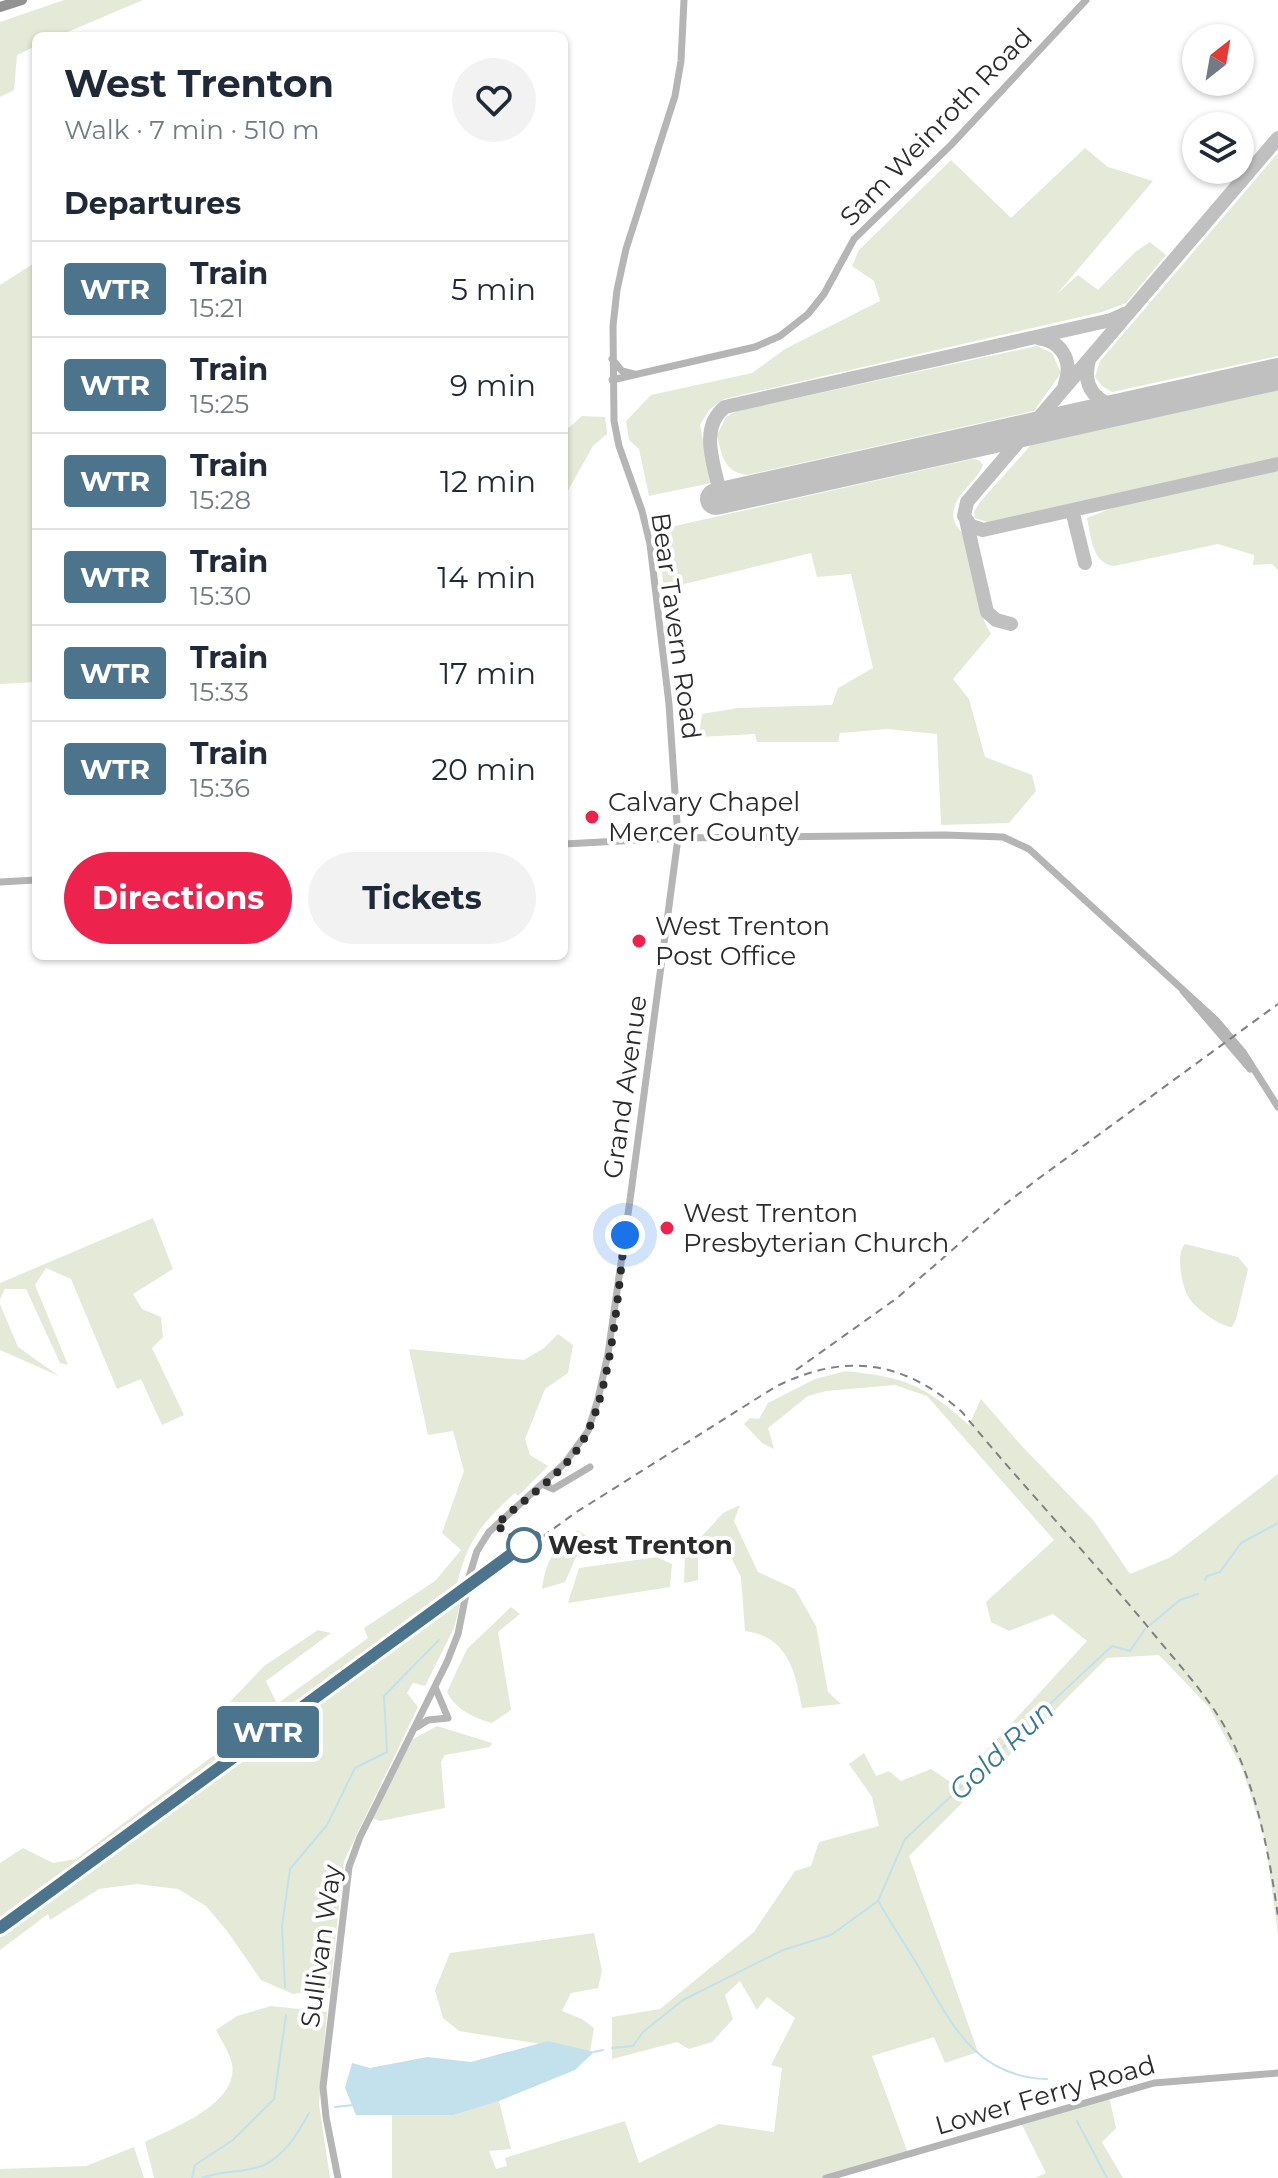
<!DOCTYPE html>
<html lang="en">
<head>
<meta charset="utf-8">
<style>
	:root { --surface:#fff; --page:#f2f2f3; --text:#1f2937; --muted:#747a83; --line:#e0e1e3; --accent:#ed234d }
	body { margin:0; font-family:Montserrat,sans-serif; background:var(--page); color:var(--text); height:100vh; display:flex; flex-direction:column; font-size:30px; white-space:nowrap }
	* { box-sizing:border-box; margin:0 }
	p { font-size:26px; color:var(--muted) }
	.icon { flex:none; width:44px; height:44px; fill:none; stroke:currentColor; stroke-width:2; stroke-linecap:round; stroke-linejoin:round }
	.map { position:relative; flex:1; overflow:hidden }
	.details { position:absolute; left:32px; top:32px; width:536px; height:928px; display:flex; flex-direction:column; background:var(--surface); border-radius:12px; box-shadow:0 2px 6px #0004 }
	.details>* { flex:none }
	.badge { padding:0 16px; border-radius:6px; font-size:28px; line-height:52px }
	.needle { width:52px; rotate:31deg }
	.tools { position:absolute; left:1182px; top:24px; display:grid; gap:16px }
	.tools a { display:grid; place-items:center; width:72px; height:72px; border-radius:50%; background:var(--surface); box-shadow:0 2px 6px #0004; font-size:40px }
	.you { position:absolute; width:40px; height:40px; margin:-20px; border:6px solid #fff; border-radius:50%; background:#1a73e8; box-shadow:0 0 0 12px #1a73e833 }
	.map>.badge { position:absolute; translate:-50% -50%; box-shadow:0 0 0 4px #fff }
	h2 { padding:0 32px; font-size:30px; line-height:72px }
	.round { display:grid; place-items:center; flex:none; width:84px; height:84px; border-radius:42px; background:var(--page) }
	.summary { display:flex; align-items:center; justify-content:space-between; height:136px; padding:0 32px }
	h1 { font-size:38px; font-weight:700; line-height:60px }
	.button { display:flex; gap:16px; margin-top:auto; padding:16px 32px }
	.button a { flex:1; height:92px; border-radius:48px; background:var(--accent); color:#fff; font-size:32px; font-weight:700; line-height:92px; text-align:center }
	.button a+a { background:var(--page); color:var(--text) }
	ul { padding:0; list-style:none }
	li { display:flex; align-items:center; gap:24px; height:96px; padding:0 32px; border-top:2px solid var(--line) }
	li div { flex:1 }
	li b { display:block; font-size:30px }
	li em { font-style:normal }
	li .badge { min-width:88px; font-weight:700; text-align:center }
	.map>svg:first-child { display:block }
</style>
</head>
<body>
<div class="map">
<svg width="1278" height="2178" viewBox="0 0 1278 2178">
	<rect width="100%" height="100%" fill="#fff"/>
	<path fill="#e4ead7" d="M64 0H143L58 36H36V46L17 55 14 90 0 97V22Z
		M1085 148 1108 167 1153 181 1057 294 1078 275 1098 290 1135 252 1150 242 1166 255 1126 303 1102 312 724 399 709 410 700 425 711 483 649 496 639 449 629 440 626 421 651 395 752 373 785 349 880 301 874 281 852 266 859 250 951 160 1011 218Z
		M1278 153V356L1112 392 1102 386 1095 377 1100 361Z
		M36 262V682L0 684V285Z
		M1037 346 1052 353 1061 373 1034 411 747 475C724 472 722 456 717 435L726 417 737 411Z
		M1278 390V458L987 522 975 518 974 512 980 502 1031 445Z
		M582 416 605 417 607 434 593 446 566 494 567 517 564 516V432Z
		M972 459 979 460 983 465C977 481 960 490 955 506 948 527 965 530 969 544 978 579 972 601 991 634L953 679 969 699 985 757 1032 775 1036 791 1009 823 941 825 937 734 887 729 840 733 838 742H757L755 734 699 737 702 714 738 708 832 705 838 688 873 668 851 574 817 577 811 553 664 589 657 530Z
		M1278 470V570L1272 564 1253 565 1254 555 1218 544 1114 566C1092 564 1091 536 1087 518L1112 508Z
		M153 1218 173 1269 133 1294 142 1309 161 1317 163 1337 152 1348 184 1415 162 1425 141 1379 117 1389 71 1279 46 1268 35 1285 68 1365 60 1363 26 1289H5L0 1299V1283Z
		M1185 1244 1238 1257 1248 1269 1236 1319 1232 1327C1219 1326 1200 1311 1192 1302 1182 1292 1175 1254 1185 1244Z
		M0 1304 18 1347 59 1376 0 1350Z
		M558 1334 573 1345 568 1373 545 1389 525 1439 530 1455 548 1466 518 1496 515 1493C476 1528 465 1546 454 1597L359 1667 362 1672 461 1601 454 1628 425 1686 413 1683 407 1693 418 1707 344 1861 330 1988 293 1994 261 1980 227 1931 206 1906 178 1889 137 1884 99 1889 50 1920 48 1914 0 1950V1863L23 1848 53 1863 76 1859 242 1734 227 1705 264 1666 318 1630 331 1633 266 1681 277 1704 368 1638 364 1628 435 1581 461 1550 442 1533 464 1471 453 1431 428 1435 409 1349 524 1360 544 1348Z
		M846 1371C907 1378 923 1384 969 1425L981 1399 1020 1444 1094 1521 1130 1574 1171 1557 1278 1474V1934L1265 1840 1242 1768 1209 1707 1159 1655 1107 1658 909 1856 978 2052 945 2063 934 2037 872 2056 908 2153 832 2178H392V2114L454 2115 499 2101 511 2149 489 2151 496 2169 507 2166 505 2158 625 2121 639 2163 719 2124 774 2132 782 2068 771 2065 795 2018 767 1997 757 2010 740 1981 725 1995 733 2019 712 2042 689 2049 677 2042 612 2059V2017L660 2009 754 1932 795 1871 811 1866 819 1842 879 1826 872 1797 849 1764 864 1753 876 1776 889 1771 901 1781 931 1769 955 1785 1087 1641 1053 1614 1009 1631 991 1622 986 1602 1054 1540 927 1396 895 1385 826 1391 808 1396 768 1428 774 1449 762 1443 744 1424 750 1418 759 1419 768 1403 815 1379Z
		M740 1505 734 1521 758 1572 795 1589 816 1626 828 1692 841 1704 802 1708C795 1670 788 1637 745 1631L741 1577 725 1545H710L698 1555V1580L684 1583 685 1555 723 1513Z
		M578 1530 589 1538 590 1555 576 1557 565 1582 542 1589C547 1556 554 1551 578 1530Z
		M657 1557 672 1564 670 1587 568 1603 579 1568Z
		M511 1607 520 1614 498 1632 511 1710 492 1723C474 1718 455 1709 447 1692L467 1649Z
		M437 1726 492 1743 490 1747 445 1755 441 1762 445 1808 380 1821 372 1818 413 1739Z
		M594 1933 602 1971 598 1988 571 1993 562 2011 582 2019 594 2028 590 2052 459 2031 443 2018 435 1990 450 1953Z
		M271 2006 327 2012 319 2104 330 2178H154L145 2142C173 2128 239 2104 232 2064 230 2053 221 2040 216 2030L237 2016Z
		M1109 2096 1116 2128 1102 2142 1123 2178H1035L1046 2173 1021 2123Z
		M134 2147 144 2178H0V2169L86 2166Z"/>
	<path fill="#c2e1ec" d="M548 2041 594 2052 575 2070 499 2101 454 2115H356L345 2088 352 2063 370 2068 427 2057 471 2062Z"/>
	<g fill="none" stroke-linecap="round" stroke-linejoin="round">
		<path stroke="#c2e1ec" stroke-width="2" d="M1205 1580 1207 1576 1220 1572 1241 1543 1278 1523
			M1150 1625 1180 1600 1198 1594
			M879 1902C892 1926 908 1948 921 1971 952 2025 976 2077 1047 2079
			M285 1987 282 1926 290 1869 327 1825 355 1768 387 1752 384 1696 439 1640
			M612 2048 633 2046 643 2032 683 2000 783 1950 831 1935 878 1901 905 1839 1112 1646 1130 1651 1145 1629
			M594 2052 603 2050
			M335 2107 353 2105
			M1077 2121 1107 2178
			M192 2178 195 2165 233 2140 274 2099 286 2015
			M202 2178C221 2170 248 2173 264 2165 286 2154 298 2133 309 2113"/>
		<path stroke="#c0c0c0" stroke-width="14" d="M1278 138 967 502 964 516 971 526 983 530 1278 464
			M1038 338C1062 341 1073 361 1065 384
			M1089 360C1081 389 1098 405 1126 408
			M721 498C716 468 697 429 725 407L1111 320 1124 314
			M1072 510 1085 563
			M966 520 987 612 996 620 1011 624"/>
		<path stroke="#c0c0c0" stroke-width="32" d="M716 499 1278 374"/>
		<path stroke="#d5d5d5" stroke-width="7" stroke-dasharray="7 3.5" stroke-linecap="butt" d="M465 1599 468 1580"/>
		<path stroke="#b5b5b5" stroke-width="7" d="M612 359 622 371 634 374
			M612 380 755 347 780 336 808 314 824 294 854 239 951 145 1086 0
			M564 844 678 838 944 835 1003 837 1029 849 1216 1020 1243 1052 1278 1107
			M0 882 36 880
			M1183 991 1250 1069
			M542 1484 553 1489 590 1467
			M468 1580 477 1551 489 1532 565 1463 588 1431 598 1399 608 1354 630 1200 678 838 669 704 650 544 642 511 619 446 614 421 613 326 617 290 626 249 675 96 681 61 684 0
			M417 1727 428 1720 448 1718 435 1687
			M338 2178 326 2117 323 2087 349 1867 360 1837 447 1662 458 1634 465 1599
			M826 2178 1154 2083 1278 2073"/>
		<path stroke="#929292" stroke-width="10" d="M0 7 22 0"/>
		<path stroke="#808080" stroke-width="2" stroke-dasharray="8 6" stroke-linecap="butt" d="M796 1370 897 1298 1004 1205 1042 1176 1278 1004
			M0 1933 575 1513 775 1387C845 1352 903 1360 962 1412 1025 1489 1094 1561 1157 1638 1185 1672 1217 1706 1235 1747 1259 1801 1270 1858 1278 1917"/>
	</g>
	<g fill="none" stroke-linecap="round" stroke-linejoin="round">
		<defs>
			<path id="line" d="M0 1928 535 1537"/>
		</defs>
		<use href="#line" stroke="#fff" stroke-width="18"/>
		<use href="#line" stroke="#4c748c" stroke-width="12"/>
		<path stroke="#2b2b2b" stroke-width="8" stroke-dasharray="0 14.4" d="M524 1545 496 1525C522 1501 556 1479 577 1450 612 1401 617 1295 625 1235"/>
	</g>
	<g fill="#ed234d" stroke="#fff" stroke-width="3">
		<circle cx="592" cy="817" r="8"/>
		<circle cx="639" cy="941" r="8"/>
		<circle cx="667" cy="1228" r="8"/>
	</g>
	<circle fill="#fff" stroke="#4c748c" stroke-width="4" cx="524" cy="1545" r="16"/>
	<g text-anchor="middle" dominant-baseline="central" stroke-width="8" stroke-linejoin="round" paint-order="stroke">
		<g font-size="26" fill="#2b2b2b" stroke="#fff">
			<text transform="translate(936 127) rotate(-46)">Sam Weinroth Road</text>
			<text transform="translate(676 626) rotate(82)">Bear Tavern Road</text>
			<text transform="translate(625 1087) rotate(-82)">Grand Avenue</text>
			<text transform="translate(321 1946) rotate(-82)">Sullivan Way</text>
			<text transform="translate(1045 2095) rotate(-16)">Lower Ferry Road</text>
		</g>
		<g font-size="26" fill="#2b2b2b" stroke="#fff" text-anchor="start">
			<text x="608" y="802">Calvary Chapel<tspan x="608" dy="30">Mercer County</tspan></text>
			<text x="655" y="926">West Trenton<tspan x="655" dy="30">Post Office</tspan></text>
			<text x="683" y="1213">West Trenton<tspan x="683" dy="30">Presbyterian Church</tspan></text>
		</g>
		<g font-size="26" font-weight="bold" fill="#2b2b2b" stroke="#fff" text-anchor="start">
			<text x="548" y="1545">West Trenton</text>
		</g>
		<g font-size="28" font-style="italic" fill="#377a90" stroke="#fff">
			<text transform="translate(1001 1750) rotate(-43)">Gold Run</text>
		</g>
	</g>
</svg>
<div class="tools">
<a><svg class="needle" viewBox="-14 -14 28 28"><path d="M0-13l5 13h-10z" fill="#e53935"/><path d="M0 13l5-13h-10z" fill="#747a83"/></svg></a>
<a><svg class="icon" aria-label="layers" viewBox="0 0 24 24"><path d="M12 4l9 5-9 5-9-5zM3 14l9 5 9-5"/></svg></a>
</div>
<div class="you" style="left:625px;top:1235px"></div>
<b class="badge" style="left:268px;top:1732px;background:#4c748c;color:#fff">WTR</b>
<section class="details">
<div class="summary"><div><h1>West Trenton</h1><p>Walk · 7 min · 510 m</p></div><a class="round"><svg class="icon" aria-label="heart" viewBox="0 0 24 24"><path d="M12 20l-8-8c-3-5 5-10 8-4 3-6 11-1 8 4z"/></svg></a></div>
<h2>Departures</h2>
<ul>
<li><span class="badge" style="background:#4c748c;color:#fff">WTR</span><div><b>Train</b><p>15:21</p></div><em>5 min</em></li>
<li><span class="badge" style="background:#4c748c;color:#fff">WTR</span><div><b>Train</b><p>15:25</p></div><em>9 min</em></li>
<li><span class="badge" style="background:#4c748c;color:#fff">WTR</span><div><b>Train</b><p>15:28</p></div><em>12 min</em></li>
<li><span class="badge" style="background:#4c748c;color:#fff">WTR</span><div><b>Train</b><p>15:30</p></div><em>14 min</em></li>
<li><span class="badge" style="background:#4c748c;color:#fff">WTR</span><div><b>Train</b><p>15:33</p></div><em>17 min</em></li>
<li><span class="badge" style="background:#4c748c;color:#fff">WTR</span><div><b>Train</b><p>15:36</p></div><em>20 min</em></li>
</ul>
<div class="button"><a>Directions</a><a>Tickets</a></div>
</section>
</div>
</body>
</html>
